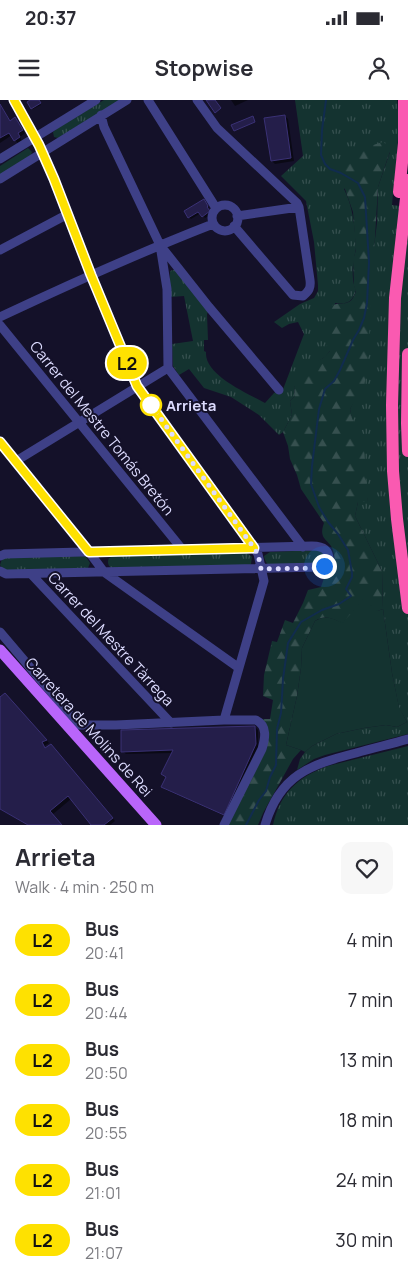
<!DOCTYPE html>
<html lang="en">
<head>
<meta charset="utf-8">
<style>
	:root { --surface:#fff; --page:#f7f7f7; --text:#2b2b33; --muted:#7c7c81 }
	body { margin:0; font-family:Manrope,sans-serif; background:var(--page); color:var(--text); height:100vh; display:flex; flex-direction:column; font-size:19px; white-space:nowrap }
	* { box-sizing:border-box; margin:0 }
	p { font-size:16px; color:var(--muted) }
	.icon { flex:none; width:28px; height:28px; fill:none; stroke:currentColor; stroke-width:2; stroke-linecap:round; stroke-linejoin:round }
	.map { position:relative; height:725px; overflow:hidden }
	.details { display:flex; flex-direction:column; background:var(--surface); flex:1 }
	.details>* { flex:none }
	.badge { padding:0 10px; border-radius:16px; font-size:18px; line-height:32px }
	.you { position:absolute; width:25px; height:25px; margin:-12px; border:4px solid #fff; border-radius:50%; background:#1a73e8; box-shadow:0 0 0 8px #1a73e833 }
	.map>.badge { position:absolute; translate:-50% -50%; box-shadow:0 0 0 2px #fff }
	.round { display:grid; place-items:center; flex:none; width:52px; height:52px; border-radius:10px; background:var(--page) }
	.overview { display:flex; align-items:center; justify-content:space-between; height:85px; padding:0 15px }
	h1 { font-size:24px; font-weight:700; line-height:38px }
	ul { padding:0; list-style:none }
	li { display:flex; align-items:center; gap:15px; height:60px; padding:0 15px }
	li div { flex:1 }
	li b { display:block; font-size:19px }
	li em { font-style:normal }
	li .badge { min-width:55px; font-weight:700; text-align:center }
	.status { display:flex; justify-content:space-between; align-items:center; height:35px; padding:0 25px; background:var(--surface); direction:ltr }
	.status svg { height:14px; fill:currentColor }
	header { display:flex; justify-content:space-between; align-items:center; height:65px; padding:0 15px; background:var(--surface); font-size:22px; font-weight:700 }
	.map>svg:first-child { display:block }
</style>
</head>
<body>
<div class="status"><b>20:37</b><svg viewBox="0 0 49 12"><path d="M0 12V9h3v3zM5 12V6h3v6zM10 12V3h3v9zM15 12V0h3v12zM26 1h20v11H26zM47 4h2v5h-2z"/></svg></div>
<header><svg class="icon" aria-label="menu" viewBox="0 0 24 24"><path d="M4 6h16M4 12h16M4 18h16"/></svg>Stopwise<svg class="icon" aria-label="person" viewBox="0 0 24 24"><circle cx="12" cy="8" r="4"/><path d="M4 21q1-7 8-7t8 7"/></svg></header>
<div class="map">
<svg width="408" height="725" viewBox="0 0 408 725">
	<defs>
		<pattern id="grass-tufts" width="24" height="20" patternUnits="userSpaceOnUse" patternTransform="scale(1.25)"><rect width="24" height="20" fill="#143330"/><path d="M3 7l-1-3M5 7V3M7 7l1-3M15 17l-1-3M17 17v-4M19 17l1-3" fill="none" stroke="#36504f"/></pattern>
		<pattern id="forest-firs" width="22" height="20" patternUnits="userSpaceOnUse" patternTransform="scale(1.25)"><rect width="22" height="20" fill="#143330"/><path d="M5 1l3.5 6h-7zM16 11l3.5 6h-7z" fill="#36504f"/></pattern>
	</defs>
	<rect width="100%" height="100%" fill="#141129"/>
	<path fill="url(#grass-tufts)" d="M104 0H120L58 38 54 37 53 32 58 28Z
		M295 0H397C401 32 395 72 392 105L408 107V634L325 655 314 659 297 670 300 659 305 652 312 646 336 634 364 628 386 625 397 627 407 622 399 608 392 573 383 509 382 471 355 416 358 402H368L350 309 355 299 377 123 378 87 390 52 344 89C353 107 355 127 356 147 356 152 354 155 354 159 352 168 352 183 356 190 352 203 347 204 335 203L330 251 325 257 317 262 294 287 295 296 290 301 292 315 283 332 279 335 259 315 231 297 204 288 189 269 179 275 173 266 172 244 193 241 184 196 170 197V171L176 169 208 212 207 214 208 240H204V251L206 252C204 275 247 293 265 303L274 293 279 290 282 292 304 234 298 222 289 224 282 228 274 222 300 204 314 198 318 191V185L314 142 306 101 281 76 303 56Z
		M28 48 32 52 31 55 0 75V66Z
		M320 450 324 453 325 460 321 463 270 466C266 463 265 461 264 456L270 452Z
		M241 452 247 453 252 457 251 464 249 466 111 468C108 465 107 462 109 458L116 455Z
		M83 456 86 457 90 463 88 468 85 469 5 472 0 465 2 459 5 457Z
		M408 646V725H273C280 693 298 677 328 666Z"/>
	<path fill="url(#forest-firs)" d="M383 42 386 44 390 51 378 87 367 271 364 286 350 309 352 318 364 347 368 402H358L355 416 382 471 383 509 343 524C333 519 326 514 315 521L302 548 301 568 297 596 286 645 301 650 293 659 263 713 258 725H228L263 653 261 619H270L273 600 263 596 264 575 272 541 277 542 285 520 293 523 303 503 308 490 321 487C323 482 324 476 327 472 331 466 336 464 334 454 332 439 317 442 324 423L301 389 297 375 290 359 288 346 283 332 292 315 290 301 295 296 294 287 304 269 310 261C320 262 324 258 330 251L327 248 326 236 329 207C342 199 350 210 356 191L354 186 353 160 356 150 353 112 340 75 344 66 354 55 373 45Z"/>
	<path fill="#143330" d="M363 499 377 511 383 509 392 573 399 607 407 622 397 627 386 625 364 628 336 634 312 646 305 652 301 650 286 645 297 596 301 568 302 548 315 521C326 514 333 519 343 523Z"/>
	<path fill="#0007" d="M32 0H38L41 5 33 9 32 8Z
		M231 0H248L235 6Z
		M0 4 11 22 15 19 25 33 20 37 22 41 18 44 12 35 0 43Z
		M285 16 288 19 294 61 275 64 272 61Z
		M206 103 209 109H208L211 114 205 118 201 113 191 119 189 117Z
		M5 595 49 643 44 646 46 649 54 648 115 721 110 725H92L71 699 52 715 61 725H28L0 709V598Z
		M255 627 258 630V648L227 717 166 690 163 687 167 678 163 674 173 653 126 654 123 651Z"/>
	<g fill="none" stroke-linecap="round" stroke-linejoin="round">
		<path stroke="#112c4e" stroke-width="2" d="M246 725 259 700 266 691 270 677 276 665 277 629 281 613 283 579 288 543 301 522 322 510 339 504 351 496 346 489 352 477V473L348 450 338 434 328 422 319 407 311 384 312 366 319 309 325 289 334 281 340 270 353 240 359 230 364 218 367 203 369 162 365 97 358 83 341 73 330 69 325 64 321 55 322 30 326 0"/>
	</g>
	<path fill="#241e4a" stroke="#3a3175" d="M30 0H39L41 3 31 9 27 2Z
		M206 0H215L221 8 215 13Z
		M0 4 10 21 15 17 23 30 18 33 20 37 14 41 9 33 0 38Z
		M285 15 291 58 271 61 264 18Z
		M253 16 255 22 234 31 231 25Z
		M204 99 208 106 207 107 210 111 202 117 198 112 188 118 184 111Z
		M5 593 47 640 42 642 45 648 51 644 113 718 104 725H91L68 696 50 711 62 725H28L0 709V597Z
		M255 626 256 644 224 715 161 687 166 677 161 674 173 650 121 652V630Z"/>
	<g fill="none" stroke-linecap="round" stroke-linejoin="round">
		<path stroke="#3e4087" stroke-width="9" d="M14 0 39 45 54 79 91 175 137 286 244 433 258 454 264 481 224 620
			M148 0 216 108
			M197 0 217 28 297 103 299 107 310 180C311 188 309 191 303 196L293 195 234 126
			M101 15 104 27 160 145 209 207 279 290
			M0 59 96 0
			M0 79 127 0
			M212 118a13 13 0 1 1 26 0a13 13 0 1 1-26 0Z
			M237 116 299 107
			M160 145 167 189 168 268 303 447
			M0 150 68 114
			M0 217C70 184 141 152 213 124
			M0 225 182 449
			M0 342 92 456 104 472 239 568
			M16 361 168 268
			M0 456 5 454 312 446C322 446 329 449 329 460L327 464 320 467 6 474 0 471
			M31 474 171 623
			M0 532 79 625H116L224 620H256C268 626 265 639 262 649L224 725
			M265 725C280 675 309 665 356 653 373 648 391 644 408 639"/>
		<path stroke="#b965fa" stroke-width="11" d="M0 550 156 725"/>
		<path stroke="#fa5ab1" stroke-width="12" d="M408 80 395 198 392 305 393 371 397 419 408 508
			M399 92 404 43V0
			M408 254 407 323 408 351"/>
	</g>
	<g fill="none" stroke-linecap="round" stroke-linejoin="round">
		<defs>
			<path id="line" d="M0 342 89 452 254 448 137 286 91 175 54 79 39 45 14 0"/>
		</defs>
		<use href="#line" stroke="#fff" stroke-width="11"/>
		<use href="#line" stroke="#fee101" stroke-width="8"/>
		<path stroke="#dcdbfe" stroke-width="5" stroke-dasharray="0 9" d="M151 305 254 448 258 454 261 469 320 468 324 466"/>
	</g>
	<circle fill="#fff" stroke="#fee101" stroke-width="2.5" cx="151" cy="305" r="10"/>
	<g text-anchor="middle" dominant-baseline="central" stroke-width="4" stroke-linejoin="round" paint-order="stroke">
		<g font-size="15" font-weight="bold" fill="#dcdbfe" stroke="#141129" text-anchor="start">
			<text x="166" y="305">Arrieta</text>
		</g>
		<g font-size="15" fill="#dcdbfe" stroke="#141129">
			<text transform="translate(102 328) rotate(51)">Carrer del Mestre Tomás Bretón</text>
			<text transform="translate(111 539) rotate(47)">Carrer del Mestre Tàrrega</text>
			<text transform="translate(89 627) rotate(48)">Carretera de Molins de Rei</text>
		</g>
	</g>
</svg>
<div class="you" style="left:324px;top:466px"></div>
<b class="badge" style="left:127px;top:263px;background:#fee101;color:#111">L2</b>
</div>
<section class="details">
<div class="overview"><div><h1>Arrieta</h1><p>Walk · 4 min · 250 m</p></div><a class="round"><svg class="icon" aria-label="heart" viewBox="0 0 24 24"><path d="M12 20l-8-8c-3-5 5-10 8-4 3-6 11-1 8 4z"/></svg></a></div>
<ul>
<li><span class="badge" style="background:#fee101;color:#111">L2</span><div><b>Bus</b><p>20:41</p></div><em>4 min</em></li>
<li><span class="badge" style="background:#fee101;color:#111">L2</span><div><b>Bus</b><p>20:44</p></div><em>7 min</em></li>
<li><span class="badge" style="background:#fee101;color:#111">L2</span><div><b>Bus</b><p>20:50</p></div><em>13 min</em></li>
<li><span class="badge" style="background:#fee101;color:#111">L2</span><div><b>Bus</b><p>20:55</p></div><em>18 min</em></li>
<li><span class="badge" style="background:#fee101;color:#111">L2</span><div><b>Bus</b><p>21:01</p></div><em>24 min</em></li>
<li><span class="badge" style="background:#fee101;color:#111">L2</span><div><b>Bus</b><p>21:07</p></div><em>30 min</em></li>
</ul>
</section>
</body>
</html>
